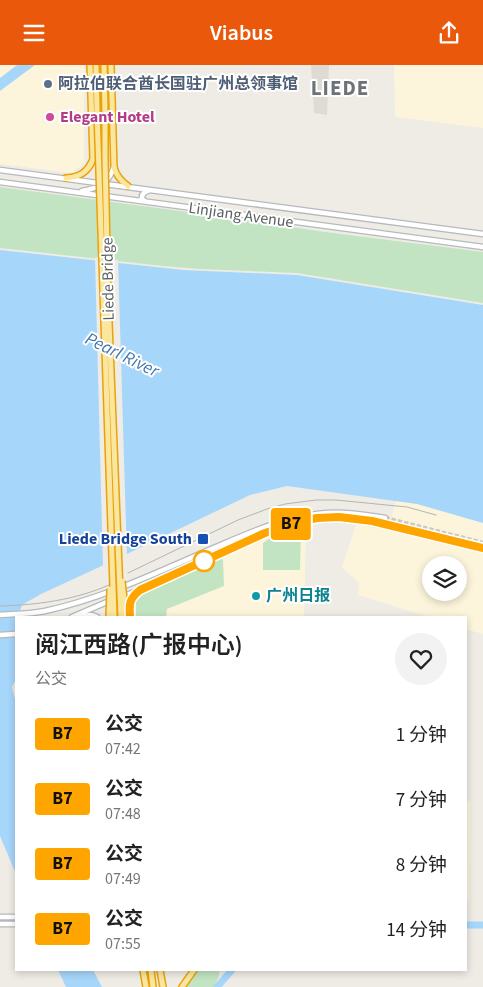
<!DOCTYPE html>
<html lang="zh">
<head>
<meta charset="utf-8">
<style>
	:root { --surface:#fff; --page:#f2f2f2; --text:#222; --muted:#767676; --accent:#ea580c }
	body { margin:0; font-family:"Source Sans 3","Noto Sans SC",sans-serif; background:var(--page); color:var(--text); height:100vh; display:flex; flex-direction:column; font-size:19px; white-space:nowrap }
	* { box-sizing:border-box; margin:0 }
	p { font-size:16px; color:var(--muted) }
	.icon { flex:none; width:28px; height:28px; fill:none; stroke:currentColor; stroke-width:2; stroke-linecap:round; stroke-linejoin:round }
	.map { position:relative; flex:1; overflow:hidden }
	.panel { position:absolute; left:15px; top:551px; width:452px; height:355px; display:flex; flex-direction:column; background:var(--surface); border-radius:0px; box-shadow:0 2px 8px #0003 }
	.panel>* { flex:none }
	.badge { padding:0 10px; border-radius:4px; font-size:18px; line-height:32px }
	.buttons { position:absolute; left:422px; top:491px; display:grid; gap:10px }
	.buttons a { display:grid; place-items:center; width:45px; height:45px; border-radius:50%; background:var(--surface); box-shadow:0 2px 8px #0003; font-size:25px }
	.map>.badge { position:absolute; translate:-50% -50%; box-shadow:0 0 0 2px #fff }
	.round { display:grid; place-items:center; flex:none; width:52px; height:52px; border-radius:26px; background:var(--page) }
	.summary { display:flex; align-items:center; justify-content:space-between; height:85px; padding:0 20px }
	h1 { font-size:24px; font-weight:600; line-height:38px }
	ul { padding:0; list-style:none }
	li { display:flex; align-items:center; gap:15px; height:65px; padding:0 20px }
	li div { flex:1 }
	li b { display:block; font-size:19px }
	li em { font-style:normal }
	li .badge { min-width:55px; font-weight:700; text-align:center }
	header { display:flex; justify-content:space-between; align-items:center; height:65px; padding:0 20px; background:var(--accent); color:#fff; font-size:22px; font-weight:600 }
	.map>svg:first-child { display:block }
</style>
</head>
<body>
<header><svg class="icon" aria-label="menu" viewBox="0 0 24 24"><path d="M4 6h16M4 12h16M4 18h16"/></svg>Viabus<svg class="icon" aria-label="share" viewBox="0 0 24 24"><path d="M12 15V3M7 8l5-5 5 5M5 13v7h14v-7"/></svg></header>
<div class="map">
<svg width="483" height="922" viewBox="0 0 483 922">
	<rect width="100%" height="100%" fill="#eeece4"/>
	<path fill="#fcf5db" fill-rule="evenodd" d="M0 0H84V98L72 108 0 99Z
		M394 0H483V63L395 52Z
		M396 436 418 439 483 458V569L466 564V552H429L358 530 359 518 342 502 356 460 388 465ZM431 500H459V528H431Z
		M306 462 304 552H134L133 537 137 530 220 491 294 465Z
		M466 736H470L469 836H466Z"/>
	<path fill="#dedbd2" d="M311 0H329L327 50 314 48Z"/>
	<path fill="#c2e4c2" d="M0 122 217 151 325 167 483 187V238L297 208 200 204 163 201 0 183Z
		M301 464 300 505H263V478C274 470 287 467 301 464Z
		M219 492 223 495 224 521 167 544 166 552H136V536L140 530Z
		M197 905H219V911L214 922H185L192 910Z"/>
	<path fill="#a7d6fb" d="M17 0H35L0 26V13Z
		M0 185 183 205 297 210 483 240V458L417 439 287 421 250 430 106 499 41 529 22 540 18 552H16V614L12 622 16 639V809L0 771Z
		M58 905H93L102 922H66Z"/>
	<path fill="#eeece4" d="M95 192 118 195 127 492 103 503Z"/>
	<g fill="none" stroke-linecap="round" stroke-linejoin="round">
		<path stroke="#a7d6fb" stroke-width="7" d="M466 860H483
			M217 922 232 905"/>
		<path stroke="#cac9c4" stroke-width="4.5" stroke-dasharray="4.5 2" stroke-linecap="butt" d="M385 453 483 478
			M384 458 483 483"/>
		<defs>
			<path id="secondary" d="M0 105C161 126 322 149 483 169
				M0 117 483 182
				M82 126C99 123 108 119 114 102
				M145 136 142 134C141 128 146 126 150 125
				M0 550C15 549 31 549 45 546 105 533 160 506 216 482 249 468 282 453 317 449 341 446 362 449 385 453
				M72 552 107 537 140 525 280 462C318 451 345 451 384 458
				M79 552C86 550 91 549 97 552
				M130 552C129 542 129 534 137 527
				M0 570 16 569
				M0 852H16
				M0 859H16"/>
			<path id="trunk" d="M96 0 97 48
				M104 0 105 48
				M111 0 114 102C116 111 121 116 128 121
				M66 113C80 112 88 107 93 94L90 0
				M143 905 146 922
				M151 905 153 922
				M160 905 163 922
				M182 922 194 905"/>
		</defs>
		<use href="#secondary" stroke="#b6b9be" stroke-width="7"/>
		<use href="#trunk" stroke="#e8a30b" stroke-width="8"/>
		<use href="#secondary" stroke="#fff" stroke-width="4.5"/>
		<use href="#trunk" stroke="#fae69e" stroke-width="5"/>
		<path stroke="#b3b4b4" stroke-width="1" d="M128 508 238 455 267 444 285 439 316 435H336L407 442 436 450
			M0 541C37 540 75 535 109 520"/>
		<defs>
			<path id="trunk-bridge" d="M97 48 114 552
				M105 48V92L108 233 121 552
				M122 516 126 552
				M109 552 110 524"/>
		</defs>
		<use href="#trunk-bridge" stroke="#e8a30b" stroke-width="8" stroke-linecap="butt"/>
		<use href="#trunk-bridge" stroke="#fae69e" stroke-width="5"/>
	</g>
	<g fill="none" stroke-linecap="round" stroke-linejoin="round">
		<defs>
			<path id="line" d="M130 552C129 539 129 534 140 525L265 468 298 457 317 453 339 452 372 456 483 483"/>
		</defs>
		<use href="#line" stroke="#fff" stroke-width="11"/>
		<use href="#line" stroke="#ffa500" stroke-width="8"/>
	</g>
	<circle fill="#5c6f8a" stroke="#fff" stroke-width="2" cx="48" cy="19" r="5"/>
	<circle fill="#d1479c" stroke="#fff" stroke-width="2" cx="50" cy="52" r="5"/>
	<rect fill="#1a4fb4" stroke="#fff" stroke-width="2" x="197" y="468" width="12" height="12" rx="2.5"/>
	<circle fill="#fff" stroke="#ffa500" stroke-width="2.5" cx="204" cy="496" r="10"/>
	<circle fill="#0f9aa8" stroke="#fff" stroke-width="2" cx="256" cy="531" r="5"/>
	<g text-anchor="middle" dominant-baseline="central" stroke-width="4" stroke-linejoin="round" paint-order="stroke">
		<g font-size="16" font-weight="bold" fill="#4e5e75" stroke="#fff" text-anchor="start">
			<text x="58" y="19">阿拉伯联合酋长国驻广州总领事馆</text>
		</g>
		<g font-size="16" font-weight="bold" fill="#b23c85" stroke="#fff" text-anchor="start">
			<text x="60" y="52">Elegant Hotel</text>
		</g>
		<g font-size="16" fill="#5c6064" stroke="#fff">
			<text transform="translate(241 150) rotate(8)">Linjiang Avenue</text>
			<text transform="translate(108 214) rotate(-91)">Liede Bridge</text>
		</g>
		<g font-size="16" font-weight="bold" fill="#164399" stroke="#fff" text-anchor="end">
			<text x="192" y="474">Liede Bridge South</text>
		</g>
		<g font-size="16" font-weight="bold" fill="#0d838f" stroke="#fff" text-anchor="start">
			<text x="266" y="531">广州日报</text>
		</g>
		<g font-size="18" font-style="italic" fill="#4577ad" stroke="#fff">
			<text transform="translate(122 290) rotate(26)">Pearl River</text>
		</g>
		<g font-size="21" font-weight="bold" letter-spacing="1" fill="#6d7276" stroke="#fff">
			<text x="340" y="23">LIEDE</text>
		</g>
	</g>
</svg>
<div class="buttons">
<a><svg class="icon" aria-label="layers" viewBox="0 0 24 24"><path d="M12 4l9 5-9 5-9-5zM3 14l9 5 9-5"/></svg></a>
</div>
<b class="badge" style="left:291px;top:459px;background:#ffa500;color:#111">B7</b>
<section class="panel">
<div class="summary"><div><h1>阅江西路(广报中心)</h1><p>公交</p></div><a class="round"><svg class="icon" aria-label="heart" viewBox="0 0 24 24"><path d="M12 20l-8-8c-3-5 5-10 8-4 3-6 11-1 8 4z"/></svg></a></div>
<ul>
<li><span class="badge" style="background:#ffa500;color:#111">B7</span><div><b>公交</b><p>07:42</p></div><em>1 分钟</em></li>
<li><span class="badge" style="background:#ffa500;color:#111">B7</span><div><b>公交</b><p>07:48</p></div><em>7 分钟</em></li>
<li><span class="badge" style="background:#ffa500;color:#111">B7</span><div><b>公交</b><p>07:49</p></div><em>8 分钟</em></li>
<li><span class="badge" style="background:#ffa500;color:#111">B7</span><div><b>公交</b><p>07:55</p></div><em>14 分钟</em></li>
</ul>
</section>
</div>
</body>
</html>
